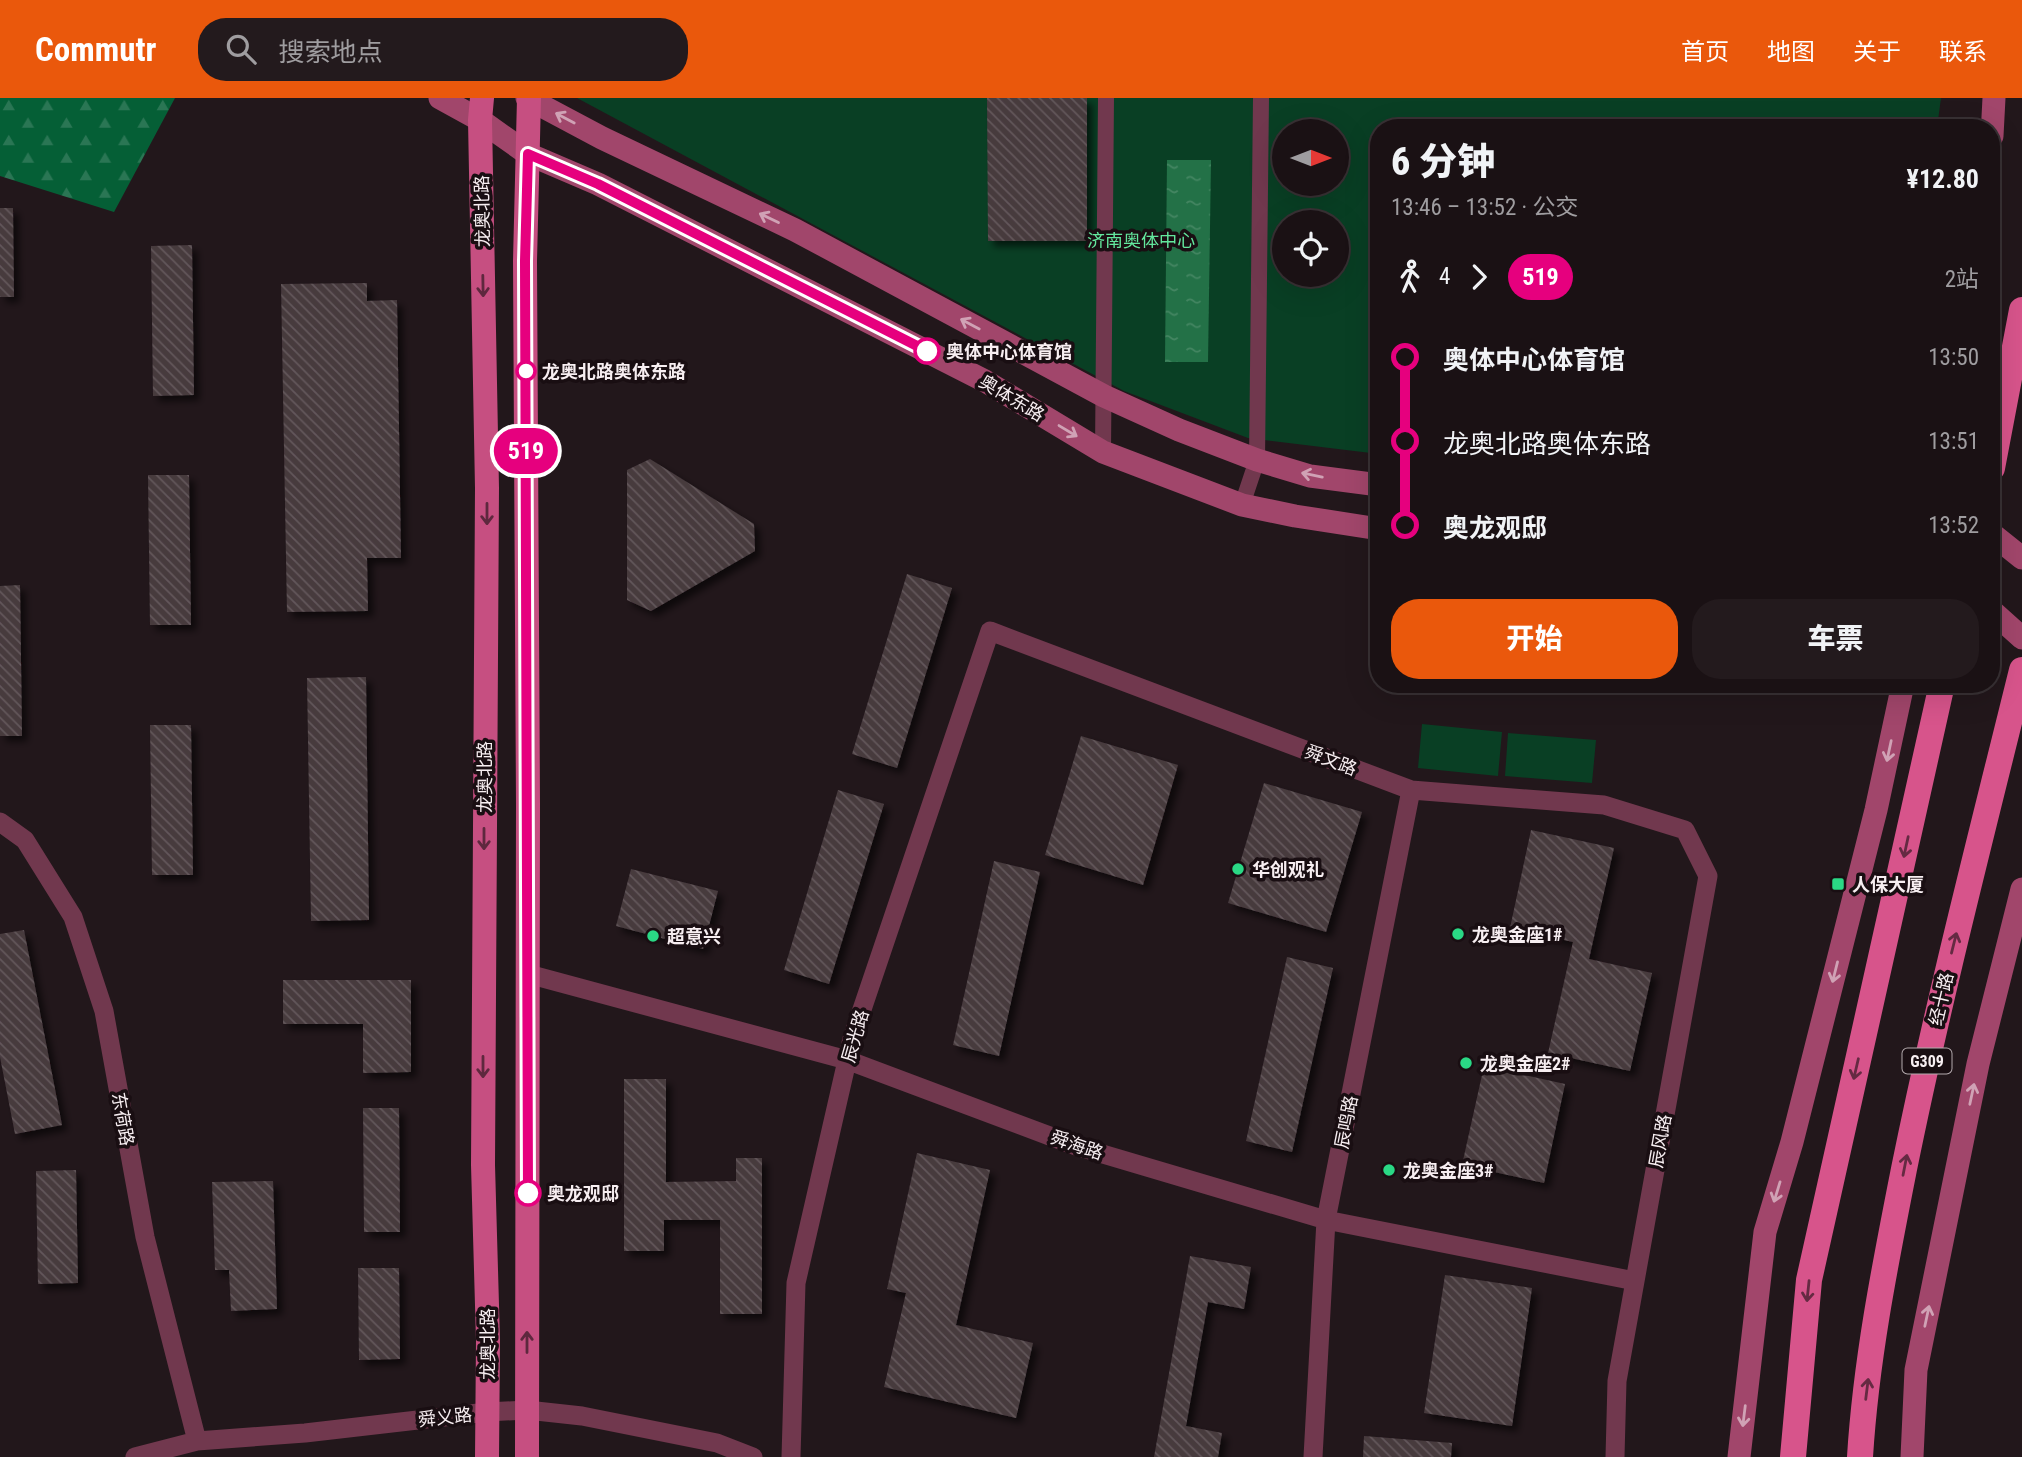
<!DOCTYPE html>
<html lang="zh">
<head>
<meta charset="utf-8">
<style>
	:root { --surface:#1a1114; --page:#231a1d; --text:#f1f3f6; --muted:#9f9da0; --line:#383134; --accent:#ea580c }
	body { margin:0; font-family:"Roboto Condensed","Noto Sans SC",sans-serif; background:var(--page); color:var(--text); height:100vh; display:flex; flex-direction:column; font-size:26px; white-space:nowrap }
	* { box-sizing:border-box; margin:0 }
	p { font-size:23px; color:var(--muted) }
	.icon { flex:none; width:38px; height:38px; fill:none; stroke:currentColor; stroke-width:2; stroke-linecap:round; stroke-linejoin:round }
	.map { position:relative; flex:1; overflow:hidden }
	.side { position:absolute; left:1370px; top:21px; width:630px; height:574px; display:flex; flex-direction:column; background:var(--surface); border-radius:28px; box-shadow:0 7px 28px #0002,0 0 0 2px var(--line) }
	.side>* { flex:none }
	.badge { padding:0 14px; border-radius:23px; font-size:24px; line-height:46px }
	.needle { width:46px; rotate:90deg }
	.controls { position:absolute; left:1272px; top:21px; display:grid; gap:14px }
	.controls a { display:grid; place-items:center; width:77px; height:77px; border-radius:50%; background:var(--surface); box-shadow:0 7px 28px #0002,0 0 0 2px var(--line); font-size:35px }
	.map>.badge { position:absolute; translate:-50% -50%; box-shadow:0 0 0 4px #fff }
	.legs { display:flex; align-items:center; gap:10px; height:77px; padding:0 21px; font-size:23px }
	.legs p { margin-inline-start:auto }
	.overview { display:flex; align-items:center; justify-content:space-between; height:119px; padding:0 21px }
	h1 { font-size:38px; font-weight:800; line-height:52px }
	.primary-button { display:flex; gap:14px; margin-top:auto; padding:14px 21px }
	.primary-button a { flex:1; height:80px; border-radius:28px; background:var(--accent); color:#fff; font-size:28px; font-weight:800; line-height:80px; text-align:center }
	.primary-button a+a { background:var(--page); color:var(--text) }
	ul { padding:0 21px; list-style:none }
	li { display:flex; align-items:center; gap:24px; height:84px; font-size:26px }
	li i { display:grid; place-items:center; width:10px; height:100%; margin:0 9px; background:currentColor }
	li i::after { content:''; width:18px; height:18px; margin:-9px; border:5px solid; border-radius:50%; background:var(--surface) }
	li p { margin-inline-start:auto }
	li:first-child i { background:linear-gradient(#0000 50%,currentColor 0) }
	li:last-child i { background:linear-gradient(currentColor 50%,#0000 0) }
	header { display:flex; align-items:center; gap:42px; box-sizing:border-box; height:98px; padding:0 35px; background:var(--accent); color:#fff }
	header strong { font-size:33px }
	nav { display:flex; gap:38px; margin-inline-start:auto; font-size:24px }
	.search { width:490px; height:63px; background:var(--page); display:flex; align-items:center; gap:18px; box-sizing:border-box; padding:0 24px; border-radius:28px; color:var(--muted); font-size:26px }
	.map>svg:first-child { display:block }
</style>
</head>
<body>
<header>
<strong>Commutr</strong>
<div class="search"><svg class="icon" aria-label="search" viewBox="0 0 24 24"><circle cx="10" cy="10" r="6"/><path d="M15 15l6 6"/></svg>搜索地点</div>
<nav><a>首页</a><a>地图</a><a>关于</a><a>联系</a></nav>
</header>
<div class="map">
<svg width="2022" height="1359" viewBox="0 0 2022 1359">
	<defs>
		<pattern id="forest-firs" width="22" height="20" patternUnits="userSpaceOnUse" patternTransform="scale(1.75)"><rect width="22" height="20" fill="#055f36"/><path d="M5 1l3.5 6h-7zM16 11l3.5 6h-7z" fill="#2a7654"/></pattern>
		<pattern id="water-ripples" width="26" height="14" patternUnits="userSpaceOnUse" patternTransform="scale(1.75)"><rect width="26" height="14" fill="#237147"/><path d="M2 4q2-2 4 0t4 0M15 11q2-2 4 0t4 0" fill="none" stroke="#448662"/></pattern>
		<pattern id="building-back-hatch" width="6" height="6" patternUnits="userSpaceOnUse" patternTransform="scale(1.75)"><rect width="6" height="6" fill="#473a3e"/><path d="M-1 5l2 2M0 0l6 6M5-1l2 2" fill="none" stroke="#62575a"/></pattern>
		<filter id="shadow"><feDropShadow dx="5.5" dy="5.5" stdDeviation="3.5" flood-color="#0009"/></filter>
	</defs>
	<rect width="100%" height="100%" fill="#22171b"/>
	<path fill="url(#forest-firs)" d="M0 0H175L114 114 0 78Z"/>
	<path fill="#093f24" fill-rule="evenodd" d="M577 0H1941L1937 30H1379V356L1248 340 1124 293ZM1284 33H1337V86H1284ZM1284 124H1337V177H1284Z
		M1422 626 1502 634 1498 678 1418 670Z
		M1508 635 1596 642 1592 685 1505 678Z"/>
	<path fill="url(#water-ripples)" d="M1167 62H1211L1208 264H1165Z"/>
	<path fill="url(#building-back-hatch)" filter="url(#shadow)" d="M987 0H1087V143H988Z
		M0 110H13L14 199H0Z
		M192 147 194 297 153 298 151 148Z
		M367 185V203L397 202 401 460H367L368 513 287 514 281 186Z
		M650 361 754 426 755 453 651 513 627 502V372Z
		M148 377H189L191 527H150Z
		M907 476 952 490 897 670 852 656Z
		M20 487 22 638H0V488Z
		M366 579 369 822 311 823 307 580Z
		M150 627H191L193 777H152Z
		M1081 638 1178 667 1143 787 1045 757Z
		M1264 685 1362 714 1326 834 1228 805Z
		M838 692 884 706 829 886 784 872Z
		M1531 732 1614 750 1589 861 1652 875 1630 973 1548 955 1573 844 1510 830Z
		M994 763 1040 774 999 958 953 947Z
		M631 771 718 793 703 851 616 828Z
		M24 832 62 1027 15 1036 0 959V836Z
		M1287 859 1333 870 1292 1054 1246 1043Z
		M283 882H411V974L363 975V926H283Z
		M1484 968 1565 986 1544 1085 1462 1067Z
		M624 981H666V1084L736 1083V1060H762V1216H720V1122H664V1153H624Z
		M363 1010H399L400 1134H364Z
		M917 1055 990 1072 956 1227 1033 1245 1016 1320 884 1289 906 1195 887 1191Z
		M76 1072 78 1185 38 1186 36 1073Z
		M273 1083 277 1211 231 1213 229 1172H215L212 1084Z
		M1190 1158 1251 1169 1244 1211 1208 1204 1186 1328 1222 1335 1218 1359H1154Z
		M358 1170H399L400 1261 359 1262Z
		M1445 1177 1532 1190 1512 1328 1424 1315Z
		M1364 1338 1452 1345 1451 1359H1363Z"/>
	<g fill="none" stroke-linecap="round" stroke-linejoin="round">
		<path stroke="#71384e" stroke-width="16" d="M1103 354 1106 0
			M1242 407 1257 362 1261 0"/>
		<path stroke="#71384e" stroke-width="19" d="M0 724 25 742 73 819 104 913 145 1139 197 1343
			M528 876 847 962 1079 1049 1326 1122 1635 1183
			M135 1359 197 1343 305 1335 487 1314 527 1312 582 1318 717 1345 753 1359
			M791 1359 796 1185 852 941 990 533 1411 692 1604 707 1685 732 1708 778 1617 1283 1615 1359
			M1313 1359 1326 1122 1411 692"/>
		<path stroke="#a1466b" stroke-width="23" d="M440 0 480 22 528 56 598 86 985 283 1103 354 1242 407 1295 418 1379 431
			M527 0 602 40 795 132 1104 298 1179 332 1257 362 1310 378 1379 387
			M1992 38 1994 0
			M1992 436 2022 460
			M1992 513 2022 540
			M1739 1359 1765 1134 1792 1044 1876 712 1903 586
			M1912 1359 1916 1272 1978 966 2022 791"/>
		<path stroke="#c64f81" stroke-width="24" d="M482 0 480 22 487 390 483 1067 488 1242 487 1359
			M527 1359 528 705 525 163 529 0"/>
		<path stroke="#d7548b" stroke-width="26" d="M1992 370 2022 212
			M1793 1359 1809 1182 1942 586
			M1860 1359C1866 1262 1885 1167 1904 1071 1938 904 1981 738 2022 572"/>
	</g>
	<defs><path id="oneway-shaft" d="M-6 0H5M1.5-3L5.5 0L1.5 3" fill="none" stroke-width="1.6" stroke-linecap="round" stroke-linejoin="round" transform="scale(1.75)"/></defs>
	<g stroke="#d0a2b5">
		<use href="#oneway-shaft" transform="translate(565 20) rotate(-152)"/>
		<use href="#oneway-shaft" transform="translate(769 120) rotate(-154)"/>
		<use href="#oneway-shaft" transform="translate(970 226) rotate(-152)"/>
		<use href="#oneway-shaft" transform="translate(1068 333) rotate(31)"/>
		<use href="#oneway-shaft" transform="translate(1312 377) rotate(-168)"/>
		<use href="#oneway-shaft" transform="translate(1889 653) rotate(102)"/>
		<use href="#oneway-shaft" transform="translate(1835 874) rotate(104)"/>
		<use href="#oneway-shaft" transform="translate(1972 996) rotate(-78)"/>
		<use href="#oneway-shaft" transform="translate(1777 1094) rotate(107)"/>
		<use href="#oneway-shaft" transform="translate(1927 1218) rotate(-78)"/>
		<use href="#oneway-shaft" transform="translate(1744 1318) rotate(97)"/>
	</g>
	<g stroke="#5e283e">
		<use href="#oneway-shaft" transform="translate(483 188) rotate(89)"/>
		<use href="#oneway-shaft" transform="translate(487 416) rotate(90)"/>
		<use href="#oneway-shaft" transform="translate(484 741) rotate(90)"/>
		<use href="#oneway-shaft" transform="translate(483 969) rotate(90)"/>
		<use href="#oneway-shaft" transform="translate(527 1244) rotate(-90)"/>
	</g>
	<g stroke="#652a42">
		<use href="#oneway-shaft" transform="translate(1906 749) rotate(102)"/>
		<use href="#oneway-shaft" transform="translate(1954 845) rotate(-76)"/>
		<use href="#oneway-shaft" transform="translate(1856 971) rotate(103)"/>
		<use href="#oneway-shaft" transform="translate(1905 1067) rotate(-79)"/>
		<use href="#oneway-shaft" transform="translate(1808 1193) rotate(96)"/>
		<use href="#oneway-shaft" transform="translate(1867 1291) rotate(-83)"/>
	</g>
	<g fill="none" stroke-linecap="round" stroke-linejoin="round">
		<defs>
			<path id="line-1" d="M528 1095 525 163 528 56 598 86 927 253"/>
		</defs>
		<use href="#line-1" stroke="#fff" stroke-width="16"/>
		<use href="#line-1" stroke="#e6007e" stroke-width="10"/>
	</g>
	<g fill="#fff" stroke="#e6007e" stroke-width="3.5">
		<circle cx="927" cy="253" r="12"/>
		<circle cx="526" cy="273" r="9"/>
		<circle cx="528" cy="1095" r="12"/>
	</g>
	<g fill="#2ad885" stroke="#190e12" stroke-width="2.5">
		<circle cx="1238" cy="771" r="7"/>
		<rect x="1831" y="779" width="14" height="14" rx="3.5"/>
		<circle cx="1458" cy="836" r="7"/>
		<circle cx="653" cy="838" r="7"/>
		<circle cx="1466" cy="965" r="7"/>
		<circle cx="1389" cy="1072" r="7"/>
	</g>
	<g text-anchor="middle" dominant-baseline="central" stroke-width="7" stroke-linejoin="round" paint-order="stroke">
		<rect fill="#190e12" stroke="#b4abae" stroke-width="2" x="1902.5" y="950.5" width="49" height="25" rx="5"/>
		<g font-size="16" font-weight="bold" fill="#f7eef1">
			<text x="1927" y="963">G309</text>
		</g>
		<g font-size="18" fill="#f7eef1" stroke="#190e12">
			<text transform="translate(482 113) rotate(-91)">龙奥北路</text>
			<text transform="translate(1012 300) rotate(31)">奥体东路</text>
			<text transform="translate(1331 662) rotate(21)">舜文路</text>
			<text transform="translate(484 679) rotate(-90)">龙奥北路</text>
			<text transform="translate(1941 901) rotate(-77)">经十路</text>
			<text transform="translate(855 938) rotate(-74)">辰光路</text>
			<text transform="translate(123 1021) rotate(80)">东荷路</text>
			<text transform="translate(1346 1024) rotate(-79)">辰鸣路</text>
			<text transform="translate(1660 1043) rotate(-80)">辰风路</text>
			<text transform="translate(1077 1047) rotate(19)">舜海路</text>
			<text transform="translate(487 1246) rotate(-90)">龙奥北路</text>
			<text transform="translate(445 1319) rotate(-6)">舜义路</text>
		</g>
		<g font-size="18" fill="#63e79d" stroke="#190e12">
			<text x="1141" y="142">济南奥体中心</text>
		</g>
		<g font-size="18" font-weight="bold" fill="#f7eef1" stroke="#190e12" text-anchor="start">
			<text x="946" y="253">奥体中心体育馆</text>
			<text x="542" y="273">龙奥北路奥体东路</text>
			<text x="547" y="1095">奥龙观邸</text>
		</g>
		<g font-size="18" font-weight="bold" fill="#f7eef1" stroke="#190e12" text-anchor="start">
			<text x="1252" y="771">华创观礼</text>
			<text x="1852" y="786">人保大厦</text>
			<text x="1472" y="836">龙奥金座1#</text>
			<text x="667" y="838">超意兴</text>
			<text x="1480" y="965">龙奥金座2#</text>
			<text x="1403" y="1072">龙奥金座3#</text>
		</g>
	</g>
</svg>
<div class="controls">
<a><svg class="needle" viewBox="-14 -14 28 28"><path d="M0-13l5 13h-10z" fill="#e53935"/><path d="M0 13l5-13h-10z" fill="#9f9da0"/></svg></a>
<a><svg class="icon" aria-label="locate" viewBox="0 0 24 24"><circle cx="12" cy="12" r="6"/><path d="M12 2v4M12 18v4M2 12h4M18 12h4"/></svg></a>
</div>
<b class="badge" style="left:526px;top:353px;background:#e6007e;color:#fff">519</b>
<section class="side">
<div class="overview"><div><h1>6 分钟</h1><p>13:46 – 13:52 · 公交</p></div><b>¥12.80</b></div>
<div class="legs"><svg class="icon" aria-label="walk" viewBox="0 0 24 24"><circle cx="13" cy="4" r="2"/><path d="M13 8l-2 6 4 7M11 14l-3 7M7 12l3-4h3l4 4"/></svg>4<svg class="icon" aria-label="forward" viewBox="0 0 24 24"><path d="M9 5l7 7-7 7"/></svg><b class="badge" style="background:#e6007e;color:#fff">519</b><p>2站</p></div>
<ul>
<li><i style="color:#e6007e"></i><b>奥体中心体育馆</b><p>13:50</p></li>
<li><i style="color:#e6007e"></i><span>龙奥北路奥体东路</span><p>13:51</p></li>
<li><i style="color:#e6007e"></i><b>奥龙观邸</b><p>13:52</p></li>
</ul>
<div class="primary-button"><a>开始</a><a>车票</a></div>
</section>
</div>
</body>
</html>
